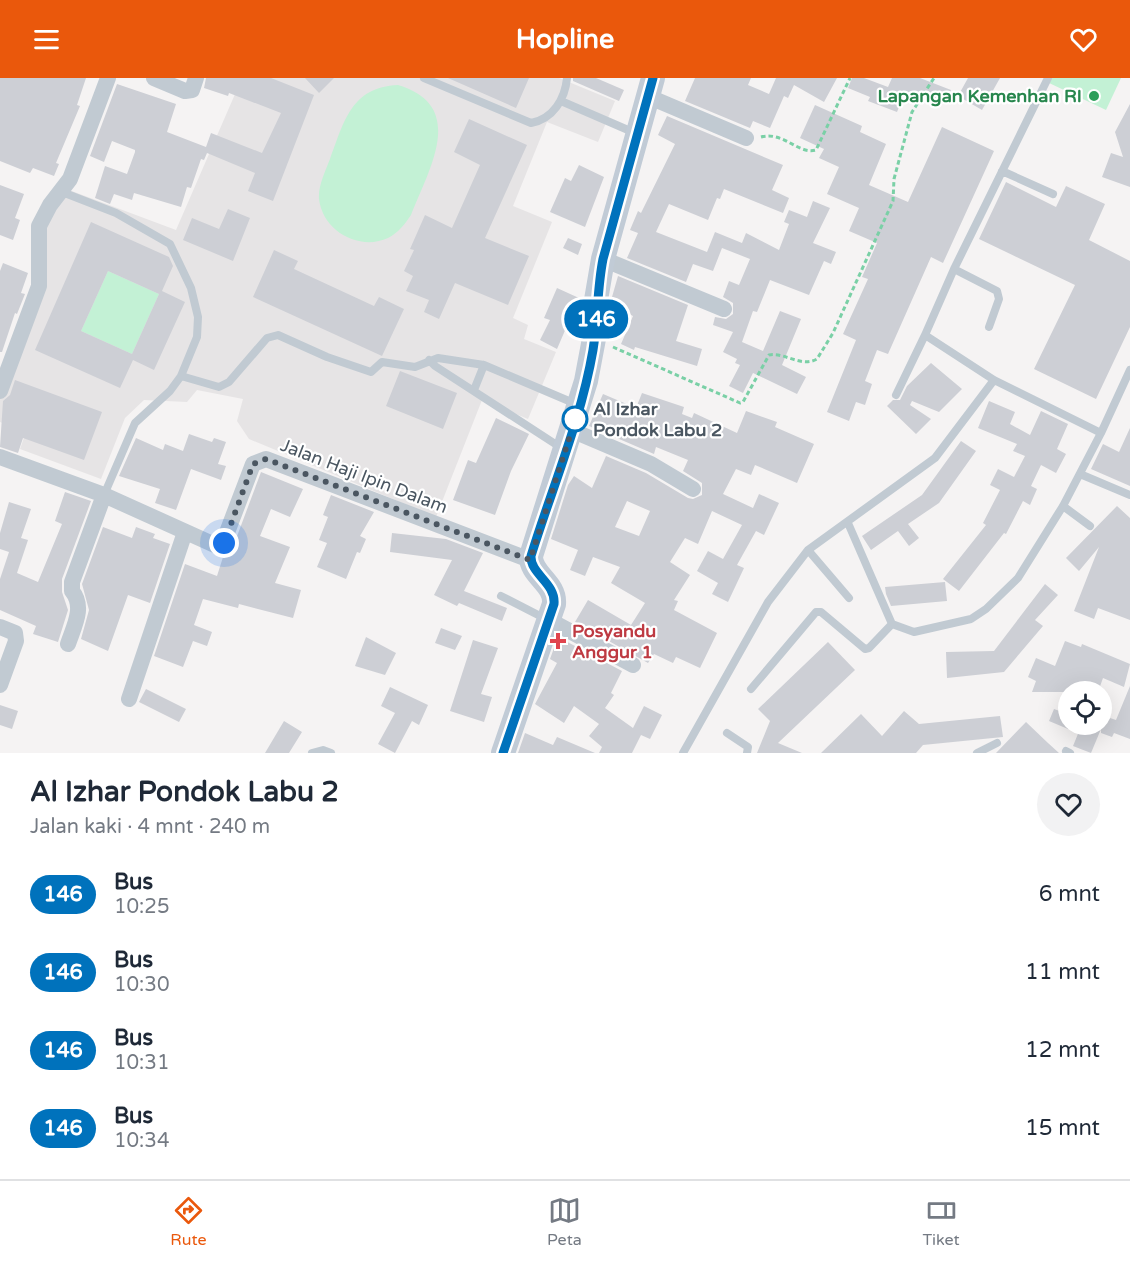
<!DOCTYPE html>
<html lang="id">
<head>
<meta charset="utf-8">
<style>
	:root { --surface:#fff; --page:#f2f2f3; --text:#1f2937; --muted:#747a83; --line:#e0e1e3; --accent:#ea580c }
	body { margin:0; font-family:"Varela Round",sans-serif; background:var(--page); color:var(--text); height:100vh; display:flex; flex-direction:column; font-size:22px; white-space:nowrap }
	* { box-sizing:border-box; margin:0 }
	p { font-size:20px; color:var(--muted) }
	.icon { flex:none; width:33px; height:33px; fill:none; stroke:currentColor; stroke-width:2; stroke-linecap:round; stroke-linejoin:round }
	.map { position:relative; height:675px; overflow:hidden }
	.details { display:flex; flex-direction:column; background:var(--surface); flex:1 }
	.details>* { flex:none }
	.badge { padding:0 12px; border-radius:20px; font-size:21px; line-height:39px }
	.controls { position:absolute; left:1058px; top:603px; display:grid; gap:12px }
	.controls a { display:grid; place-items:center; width:54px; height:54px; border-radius:50%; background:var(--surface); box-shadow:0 6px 24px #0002; font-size:30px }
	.you { position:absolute; width:30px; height:30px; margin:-15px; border:4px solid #fff; border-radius:50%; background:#1a73e8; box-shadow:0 0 0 9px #1a73e833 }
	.map>.badge { position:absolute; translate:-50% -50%; box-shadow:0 0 0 3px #fff }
	.round { display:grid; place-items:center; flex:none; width:63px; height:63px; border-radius:32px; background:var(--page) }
	.summary { display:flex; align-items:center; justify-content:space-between; height:102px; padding:0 30px }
	h1 { font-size:28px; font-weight:700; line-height:45px }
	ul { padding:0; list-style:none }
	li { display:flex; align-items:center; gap:18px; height:78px; padding:0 30px }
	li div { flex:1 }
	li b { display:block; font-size:22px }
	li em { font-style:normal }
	li .badge { min-width:66px; font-weight:700; text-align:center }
	header { display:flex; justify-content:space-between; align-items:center; height:78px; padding:0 30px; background:var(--accent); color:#fff; font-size:27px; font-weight:700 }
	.menu { display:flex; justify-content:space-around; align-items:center; height:84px; border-top:2px solid var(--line); background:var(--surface); font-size:16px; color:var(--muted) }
	.menu a { display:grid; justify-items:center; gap:3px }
	.menu .on { color:var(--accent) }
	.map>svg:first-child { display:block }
</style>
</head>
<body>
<header><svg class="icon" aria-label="menu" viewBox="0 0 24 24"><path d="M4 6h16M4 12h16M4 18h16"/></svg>Hopline<svg class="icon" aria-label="heart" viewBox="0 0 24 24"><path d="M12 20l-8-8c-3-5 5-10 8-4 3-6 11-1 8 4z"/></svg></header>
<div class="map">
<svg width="1130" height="675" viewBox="0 0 1130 675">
	<rect width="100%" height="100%" fill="#f5f3f3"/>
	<path fill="#e6e4e5" d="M242 0H559L615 23 598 64 547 44 513 128 552 144 513 240 528 247 524 261 556 274 528 341 482 322 436 439 249 361 237 343 243 321 197 312 187 324 144 322 125 340 101 401 20 371 26 354 0 344V296L37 231 36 148 61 109 176 152Z"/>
	<path fill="#c3f1d5" d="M1049 0H1121L1106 32 1047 4Z
		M398 7C468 28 429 91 411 137 405 146 398 155 388 160 360 173 323 154 319 121 318 108 325 94 330 81 344 44 351 9 398 7Z
		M108 193 159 216 132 276 81 253Z"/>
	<path fill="#cdcfd5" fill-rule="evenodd" d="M0 0H86L77 27 80 28 56 85 59 86 54 98 33 90 30 95 0 83Z
		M206 0H271L314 17 273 123 248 113 255 95 207 75 204 82 201 81 191 110 187 109 181 129 134 115 132 122 114 116 110 126 95 120 105 88 127 96 135 74V72L112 63 104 84 90 78 117 6 176 26 167 54 206 69 211 55 262 75 281 35 229 15 228 18 204 10Z
		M305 0H334L319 15Z
		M448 0H529L516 30Z
		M573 0H596L624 12 619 23 573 3Z
		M695 0H751L748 7 769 16 776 0H837L824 24 794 7 788 20 784 18 770 50 753 43 750 50 685 23Z
		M852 0H864L888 9 892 0H920L951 12 946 25 919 14 917 19 905 14 897 34 868 23 870 19 848 10Z
		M968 0H1000L982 32 958 18Z
		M1130 26V109L1102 99 1111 75 1123 79 1115 54Z
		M815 27 862 48 860 54 886 66 869 107 908 124 942 49 994 73 943 185 931 179 888 276 877 272 865 303 872 306 865 327 856 324 849 343 827 334 856 262 843 256 868 201 862 199 877 165 849 153 859 130 827 116 839 89 819 80 824 71 800 60Z
		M667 38 783 87 772 112 789 120 783 135 724 111 720 121 717 120 708 142 669 126 656 154 707 174 715 154 742 165 746 155 779 172 789 146 784 144 789 132 807 139 813 123 830 130 813 165 836 174 831 186 824 183 809 217 770 202 757 234 753 233 742 264 763 273 780 233 801 241 782 287 806 299 797 316 753 295 743 315 729 308 740 287 735 285 737 281 723 274 733 254 713 247 715 239 726 241 733 236V225L723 219 729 203 739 207 750 181 722 170 713 193 693 186 686 204 627 180 638 155 630 152 638 133 641 135 675 66 658 57Z
		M469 41 527 67 485 160 529 178 508 227 455 205 439 241 424 234 429 222 406 213 413 198 404 193 414 172 410 171 425 137 452 150 480 87 454 74Z
		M579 87 604 99 585 149 550 134 565 100 571 103Z
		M1006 104 1056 129 1066 108 1105 126 1089 162 1130 183V249L1096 321 1034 291 1075 207 979 161Z
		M0 107 24 116 15 140 20 142 13 162 0 157Z
		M228 131 250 140 233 183 183 162 192 140 219 151Z
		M91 144 169 179 173 188 162 213 185 224 154 292 133 282 120 310 35 272ZM108 193 159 216 132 276 81 253Z
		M568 160 582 166 578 177 563 170Z
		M274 172 298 183 294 191 374 228 379 219 404 231 382 278 253 219Z
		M3 185 28 195 21 215 25 216 17 236 15 235 2 274H0V193Z
		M618 198 688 227 676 263 702 271 697 288 635 269 634 272 621 266 633 238 610 226Z
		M557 210 579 220 557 271 540 262 550 242 544 240Z
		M931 285 962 311 939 334 912 323 910 327 931 341 916 356 887 328 893 322H900L907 308Z
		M400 293 457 315 443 351 386 328Z
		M15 302 102 334 84 382 23 360 18 375 0 369 3 323 10 317Z
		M642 315 684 329 682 336 692 340 694 335 737 355 746 333 777 344 775 349 814 366 797 405 755 387 751 397 736 391 723 416 753 430 759 416 779 425 764 457 756 453 737 487 744 490 728 524 712 516 718 505 697 493 708 473 723 481 742 447 712 433 698 466 685 460 670 484 690 497 674 522 678 523 674 532 717 555 700 590 676 579 673 585 654 576 648 585 575 544 588 522 631 547 645 525 611 505 620 489 593 479 585 498 570 492 578 472 551 461 568 407 574 398 592 410 606 378 646 395 688 420 693 421 702 417V405L683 393 688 382 656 369 654 376 589 348 603 316 636 330ZM627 423 650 433 639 458 615 449Z
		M989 323 1015 334 1010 346 1030 357 1041 333 1068 346 1057 371 1066 376 1056 395 1041 387 1031 408 1037 411 1030 427 1023 423 1006 456 1004 455 959 513 943 501 986 447 983 445 1000 412 990 407 998 391 1014 399 1025 378 1013 373 1017 366 978 350Z
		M496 340 529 356 511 393 495 437 453 422 468 382 476 385Z
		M1130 350V408L1091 391 1103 366 1119 374Z
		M189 356 212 364 214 360 226 364 218 386 226 388 221 402 191 391 176 432 155 425 160 411 119 398 136 360 163 372 165 366 183 373Z
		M961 363 976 373 939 425 908 446 919 460 909 468 898 453 871 472 862 458 922 417Z
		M261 394 303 411 290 439 271 431 260 458 290 469 275 505 301 512 293 540 239 526 238 530 203 521 194 547 212 554 207 568 193 563 183 589 154 578 185 486 217 498 224 476 233 469Z
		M65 414 91 423 62 501V514L68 532 58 564 33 556 36 548 0 532V501L9 474 0 471V455L9 424 31 431 21 460 28 462 17 495 38 504 62 446 55 443Z
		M331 417 374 434 360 458 366 461 360 475 357 474 346 501 317 489 327 465 319 462 328 439 323 437Z
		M1117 428 1130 440V542L1098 530 1094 541 1074 533 1099 469 1079 493 1066 480Z
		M103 449 132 460 136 449 155 456 153 460 170 466 150 525 128 517 108 573 81 561 89 532 82 506Z
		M392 455 446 461 483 475 464 513 507 530 502 543 459 525 457 528 434 517 452 482 390 474Z
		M945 504 947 523 891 528 886 516 885 509Z
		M1045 506 1058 517 1035 542 1043 548 1004 594 947 600 946 574 994 573Z
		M441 550 462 558 455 572 435 565Z
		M366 559 396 575 385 597 355 588Z
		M558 559 622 593 611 615 614 617 605 630 633 650 644 628 662 637 650 661 641 657 632 675H599L602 669 589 658 599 646 574 628 564 645 535 626 557 585 550 581Z
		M473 562 498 570 481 616 492 619 484 644 450 633Z
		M1065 563 1081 569 1082 566 1130 586 1124 609 1103 600 1098 614H1032L1036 603 1028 599 1036 580 1055 588Z
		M828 564 855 592 778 665 802 675H757L770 643 758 631Z
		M1130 608V661L1114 655 1112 659 1101 655V651L1091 675 1073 668 1082 646H1101V637L1116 642Z
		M390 609 428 627 419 647 412 643 395 675 378 666 395 635 381 628Z
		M146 611 186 631 179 644 139 624Z
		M0 627 18 633 12 651 0 647Z
		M1054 631 1068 636V651L1049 643Z
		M904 633 919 646 1000 638 1003 659 923 667 916 675H821L861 636 882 658Z
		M284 643 302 654 289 675H265Z
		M1026 644 1048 665 1059 675H996Z
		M525 655 553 667 557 659 595 675H518Z"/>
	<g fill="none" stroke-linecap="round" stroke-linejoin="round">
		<path stroke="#7ad0a6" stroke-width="3" stroke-dasharray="4.5 3" stroke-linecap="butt" d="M761 59C784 53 798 77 816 72L850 0
			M613 269 740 325 743 324 769 277C785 274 801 290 817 281L833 255 893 123 894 101 912 34 934 0"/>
		<path stroke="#c1cad2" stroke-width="8" d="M424 0 531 45C553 41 565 21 567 0
			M561 23 635 55
			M1002 93 1053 116
			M62 114 116 135 170 166 191 210 198 239 197 259 181 298 170 313 135 345 104 417
			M954 191 997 213 999 221 989 249
			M429 282 435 288 563 371
			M181 298 219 309 229 304 267 260 278 257 327 279 371 294 382 284 415 289 438 280 484 287 576 326
			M474 312 484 287
			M896 317 925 257
			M1101 355 1130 292
			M1080 396 1130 417
			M1063 428 1090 448
			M848 445 892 546 914 554 971 541 986 531 1018 500 1063 428 1101 355 994 302 925 257 954 191 1048 0
			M808 472 849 520
			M501 518 546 541
			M751 611 816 534H821L865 571 869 570 892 546
			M727 655 748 669 747 675
			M1066 673 1070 675
			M312 675 323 672 331 675
			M683 675 768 524 808 472 935 380 994 302
			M977 675 997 665"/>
		<path stroke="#c1cad2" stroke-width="16" d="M154 0 185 13 192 12 196 0
			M647 18 746 60
			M603 181 724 231
			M0 313 39 208V148L50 127 70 101 108 0
			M571 352 651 386 693 411
			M0 379 104 417 217 468 223 465 253 386 266 381 530 482
			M549 542 633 587
			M0 549 15 555 16 563 0 607
			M68 566C74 548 85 529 72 513V504L104 417
			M129 621 185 454"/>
		<path stroke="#c1cbd6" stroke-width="24" d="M503 675 554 526C556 505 530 497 531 478L586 303 596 250V222L603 181 653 0"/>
	</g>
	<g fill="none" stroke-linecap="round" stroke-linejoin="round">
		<defs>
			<path id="line" d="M503 675 554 526C556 505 530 496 531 478 552 410 581 342 593 272 598 241 597 211 603 181L653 0"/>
		</defs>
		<use href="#line" stroke="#fff" stroke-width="14"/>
		<use href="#line" stroke="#0072bc" stroke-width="9"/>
		<path stroke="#4a5661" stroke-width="6" stroke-dasharray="0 10.8" d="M224 465 253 386 266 381 530 482 578 333 575 341"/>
	</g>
	<circle fill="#2e9e5b" stroke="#fff" stroke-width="2" cx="1094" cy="18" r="6"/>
	<circle fill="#fff" stroke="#0072bc" stroke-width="3" cx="575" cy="341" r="12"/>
	<path fill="#e0444e" stroke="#fff" stroke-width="2" d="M555 554h6v6h6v6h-6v6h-6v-6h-6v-6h6z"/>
	<g text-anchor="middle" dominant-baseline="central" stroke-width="4.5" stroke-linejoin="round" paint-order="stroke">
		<g font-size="18" font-weight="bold" fill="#27864d" stroke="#fff" text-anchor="end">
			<text x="1082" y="18">Lapangan Kemenhan RI</text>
		</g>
		<g font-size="18" font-weight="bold" fill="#4a5661" stroke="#fff" text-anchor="start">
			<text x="593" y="331">Al Izhar<tspan x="593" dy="21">Pondok Labu 2</tspan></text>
		</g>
		<g font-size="18" fill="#4a5661" stroke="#fff">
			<text transform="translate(364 398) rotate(21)">Jalan Haji Ipin Dalam</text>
		</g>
		<g font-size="18" font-weight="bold" fill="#be3a42" stroke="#fff" text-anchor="start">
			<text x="572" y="553">Posyandu<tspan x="572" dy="21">Anggur 1</tspan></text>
		</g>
	</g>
</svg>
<div class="controls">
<a><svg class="icon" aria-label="locate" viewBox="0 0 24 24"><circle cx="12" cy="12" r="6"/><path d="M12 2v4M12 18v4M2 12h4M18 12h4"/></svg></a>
</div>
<div class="you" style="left:224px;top:465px"></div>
<b class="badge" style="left:596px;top:241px;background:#0072bc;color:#fff">146</b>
</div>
<section class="details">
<div class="summary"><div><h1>Al Izhar Pondok Labu 2</h1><p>Jalan kaki · 4 mnt · 240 m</p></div><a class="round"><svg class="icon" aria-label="heart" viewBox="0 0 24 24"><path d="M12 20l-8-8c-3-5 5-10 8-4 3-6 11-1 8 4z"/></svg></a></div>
<ul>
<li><span class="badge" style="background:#0072bc;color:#fff">146</span><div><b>Bus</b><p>10:25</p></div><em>6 mnt</em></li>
<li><span class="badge" style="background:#0072bc;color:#fff">146</span><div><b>Bus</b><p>10:30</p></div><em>11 mnt</em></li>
<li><span class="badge" style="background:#0072bc;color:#fff">146</span><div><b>Bus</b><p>10:31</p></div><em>12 mnt</em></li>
<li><span class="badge" style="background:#0072bc;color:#fff">146</span><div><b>Bus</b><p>10:34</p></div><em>15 mnt</em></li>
</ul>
</section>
<nav class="menu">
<a class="on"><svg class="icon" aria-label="directions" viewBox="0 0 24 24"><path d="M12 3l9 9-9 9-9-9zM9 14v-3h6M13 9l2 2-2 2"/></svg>Rute</a>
<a><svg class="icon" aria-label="map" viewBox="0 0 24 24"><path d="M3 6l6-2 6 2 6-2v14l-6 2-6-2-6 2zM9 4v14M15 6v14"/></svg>Peta</a>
<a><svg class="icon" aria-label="tickets" viewBox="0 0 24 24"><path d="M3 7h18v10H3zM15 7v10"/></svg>Tiket</a>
</nav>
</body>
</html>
